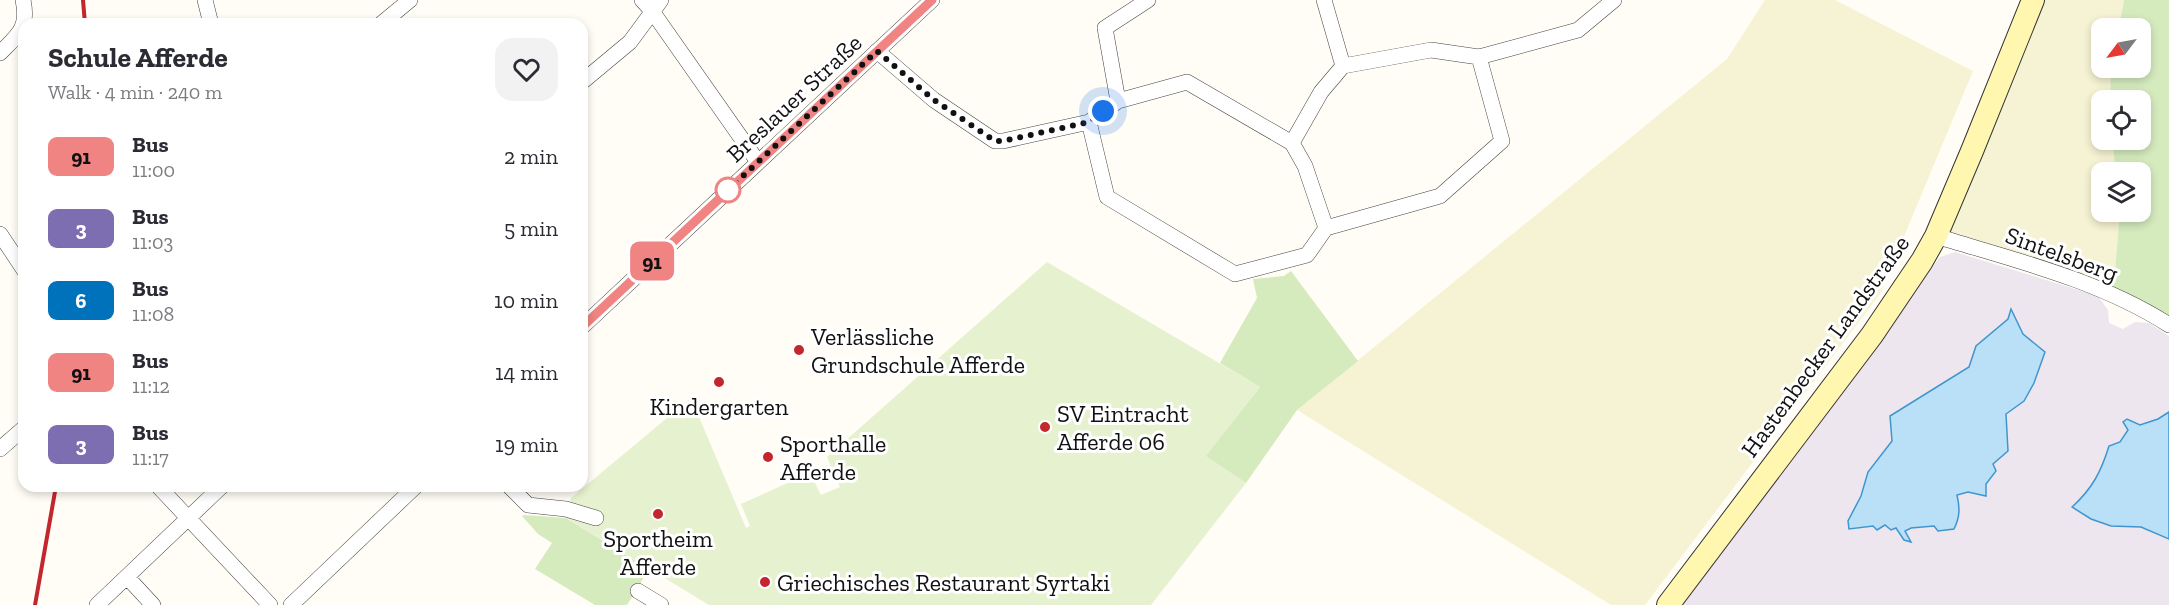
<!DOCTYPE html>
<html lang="en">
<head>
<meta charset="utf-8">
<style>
	:root { --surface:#fff; --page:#f2f2f3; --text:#2b2b33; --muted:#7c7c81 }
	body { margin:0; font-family:"Zilla Slab",serif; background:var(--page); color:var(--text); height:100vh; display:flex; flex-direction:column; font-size:22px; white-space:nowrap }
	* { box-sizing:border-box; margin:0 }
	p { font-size:20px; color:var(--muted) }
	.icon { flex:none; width:33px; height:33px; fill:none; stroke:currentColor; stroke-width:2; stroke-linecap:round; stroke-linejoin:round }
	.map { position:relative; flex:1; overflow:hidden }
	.panel { position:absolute; left:18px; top:18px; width:570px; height:474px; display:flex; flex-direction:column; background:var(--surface); border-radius:18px; box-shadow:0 3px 9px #0003 }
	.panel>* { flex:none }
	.badge { padding:0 12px; border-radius:9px; font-size:21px; line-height:39px }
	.needle { width:39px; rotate:238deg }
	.buttons { position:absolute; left:2091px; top:18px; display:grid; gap:12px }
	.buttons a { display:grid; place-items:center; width:60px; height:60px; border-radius:12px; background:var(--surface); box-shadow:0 3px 9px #0003; font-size:30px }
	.you { position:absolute; width:30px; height:30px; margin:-15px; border:4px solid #fff; border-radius:50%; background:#1a73e8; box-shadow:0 0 0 9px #1a73e833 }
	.map>.badge { position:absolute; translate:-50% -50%; box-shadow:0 0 0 3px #fff }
	.round { display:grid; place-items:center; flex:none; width:63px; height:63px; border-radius:18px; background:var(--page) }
	.headline { display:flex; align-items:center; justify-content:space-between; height:102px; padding:0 30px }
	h1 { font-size:28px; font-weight:800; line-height:45px }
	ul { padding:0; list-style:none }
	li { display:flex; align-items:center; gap:18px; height:72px; padding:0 30px }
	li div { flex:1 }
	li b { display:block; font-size:22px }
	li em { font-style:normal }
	li .badge { min-width:66px; font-weight:700; text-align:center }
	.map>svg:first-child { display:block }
</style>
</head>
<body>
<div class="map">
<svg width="2169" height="605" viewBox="0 0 2169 605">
	<rect width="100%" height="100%" fill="#fffdf5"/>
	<path fill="#eee6ef" d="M1955 252 2098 296 2108 310 2109 323 2123 329 2135 322 2149 323 2169 336V605H1682L1940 257Z"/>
	<path fill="#f6f3d4" d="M1765 0H1835L1973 71 1880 294 1645 605H1611L1297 410 1727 59Z
		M2033 0H2124L2119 28H2102V68H2111L2110 100H2102V140H2112L2116 172H2102V212H2120V214L2113 295 1936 236Z"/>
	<path fill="#d5ebbd" d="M2124 0H2169V325L2113 295 2120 212H2140V172H2116L2112 140H2140V100H2110L2111 68H2140V28H2119Z
		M1291 271 1358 361 1297 410 1246 483 1205 456 1260 387 1220 363 1257 298 1253 279 1284 276Z
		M524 515 566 518 649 569 627 605H595L535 569 552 543 538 534 522 516Z"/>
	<path fill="#e6f2cf" d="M1047 262 1260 387 1206 456 1246 483 1151 605H709L566 518 571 498 691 398 746 528 750 526 741 504 810 473 821 495 840 487 827 457Z"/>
	<path fill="#b9e0f7" stroke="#3f96cf" stroke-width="1.5" d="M2011 309 2023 334 2045 352 2034 383 2024 401 2006 414 2008 451 1993 464 1996 471 1986 484V496L1968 492 1957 495C1960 508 1960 517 1954 529L1938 531 1934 526 1911 528 1905 531 1911 542 1904 540 1896 528 1891 530 1885 525 1877 530 1873 526 1849 529 1848 521 1861 496 1868 472 1892 441 1890 416 1969 367 1976 346 2008 319Z
		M2169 412V539L2141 527 2111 526 2091 519 2072 507C2092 489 2101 472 2109 446L2120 442 2128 430 2123 422 2127 419 2140 425 2158 419Z"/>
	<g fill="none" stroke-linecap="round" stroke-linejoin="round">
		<defs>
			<path id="minor" d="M205 0 211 24
				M642 0 652 11 758 162
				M1324 0 1343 66
				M381 24 410 0
				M877 51 934 100 995 141H1003L1089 122 1118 101 1187 82 1292 143 1321 92 1343 66 1431 50 1479 57 1578 30 1614 0
				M0 53C18 35 29 28 23 0
				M582 82 630 42 661 0
				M1118 101 1105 28 1148 0
				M1089 122 1107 197 1235 274 1307 255 1326 228 1440 196 1502 141 1479 57
				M1292 143 1305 166 1326 228
				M0 234 24 270
				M1936 236C2014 260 2099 280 2169 325
				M582 327 932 0
				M0 449 24 428
				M158 486 270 605
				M509 486 528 505 566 509 596 518
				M127 577 153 605
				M638 591 661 605
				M97 605 222 486
				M291 605 416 486"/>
			<path id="secondary" d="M1668 605 1872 335 1922 261 1936 236 1972 151 2033 0"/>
		</defs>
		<use href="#minor" stroke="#444" stroke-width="16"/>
		<use href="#secondary" stroke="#333" stroke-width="24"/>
		<use href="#minor" stroke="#fff" stroke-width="15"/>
		<use href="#secondary" stroke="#fff6b0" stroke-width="22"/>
		<path stroke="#c4262e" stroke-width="4" d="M83 0 85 24
			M35 605 56 486"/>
	</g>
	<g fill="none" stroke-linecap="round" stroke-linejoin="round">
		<defs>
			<path id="line" d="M582 327 932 0"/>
		</defs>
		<use href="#line" stroke="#fff" stroke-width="14"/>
		<use href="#line" stroke="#f08482" stroke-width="9"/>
		<path stroke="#111" stroke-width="6" stroke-dasharray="0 10.8" d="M728 190 877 51 934 100 995 141H1003L1089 122 1103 111"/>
	</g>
	<circle fill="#fff" stroke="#f08482" stroke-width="3" cx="728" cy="190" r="12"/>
	<g fill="#c4262e" stroke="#fff" stroke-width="2">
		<circle cx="799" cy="350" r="6"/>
		<circle cx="719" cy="382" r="6"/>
		<circle cx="1045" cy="427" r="6"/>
		<circle cx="768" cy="457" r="6"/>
		<circle cx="658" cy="514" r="6"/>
		<circle cx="765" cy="582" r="6"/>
	</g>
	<g text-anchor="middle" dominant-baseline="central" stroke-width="6" stroke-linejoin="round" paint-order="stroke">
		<g font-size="24" fill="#111" stroke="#fff">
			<text transform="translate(794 98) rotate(-43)">Breslauer Straße</text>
			<text transform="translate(2062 254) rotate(20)">Sintelsberg</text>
			<text transform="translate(1825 346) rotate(-54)">Hastenbecker Landstraße</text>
		</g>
		<g font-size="24" fill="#111" stroke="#fff" text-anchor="start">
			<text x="811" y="336">Verlässliche<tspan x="811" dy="28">Grundschule Afferde</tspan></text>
			<text x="719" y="406" text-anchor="middle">Kindergarten</text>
			<text x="1057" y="413">SV Eintracht<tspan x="1057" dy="28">Afferde 06</tspan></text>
			<text x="780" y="443">Sporthalle<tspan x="780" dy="28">Afferde</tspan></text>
			<text x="658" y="538" text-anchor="middle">Sportheim<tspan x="658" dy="28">Afferde</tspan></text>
			<text x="777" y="582">Griechisches Restaurant Syrtaki</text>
		</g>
	</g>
</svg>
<div class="buttons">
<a><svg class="needle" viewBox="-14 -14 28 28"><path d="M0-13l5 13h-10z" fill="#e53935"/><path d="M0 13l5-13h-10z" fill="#7c7c81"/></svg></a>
<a><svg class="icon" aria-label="locate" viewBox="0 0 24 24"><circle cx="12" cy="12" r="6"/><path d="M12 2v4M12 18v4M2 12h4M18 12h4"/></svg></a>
<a><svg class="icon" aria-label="layers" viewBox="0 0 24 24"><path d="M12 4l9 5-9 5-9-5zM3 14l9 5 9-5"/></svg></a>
</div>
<div class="you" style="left:1103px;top:111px"></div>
<b class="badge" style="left:652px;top:261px;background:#f08482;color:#111">91</b>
<section class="panel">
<div class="headline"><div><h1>Schule Afferde</h1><p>Walk · 4 min · 240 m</p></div><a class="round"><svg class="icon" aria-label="heart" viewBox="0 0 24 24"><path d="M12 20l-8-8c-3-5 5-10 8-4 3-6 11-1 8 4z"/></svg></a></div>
<ul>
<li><span class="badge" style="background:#f08482;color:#111">91</span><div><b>Bus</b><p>11:00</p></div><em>2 min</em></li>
<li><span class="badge" style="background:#7c6eb0;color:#fff">3</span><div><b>Bus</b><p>11:03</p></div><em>5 min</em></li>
<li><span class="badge" style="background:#0072bc;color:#fff">6</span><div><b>Bus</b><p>11:08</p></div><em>10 min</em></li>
<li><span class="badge" style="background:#f08482;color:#111">91</span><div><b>Bus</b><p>11:12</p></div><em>14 min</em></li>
<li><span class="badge" style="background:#7c6eb0;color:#fff">3</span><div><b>Bus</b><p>11:17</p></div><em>19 min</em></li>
</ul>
</section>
</div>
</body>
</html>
